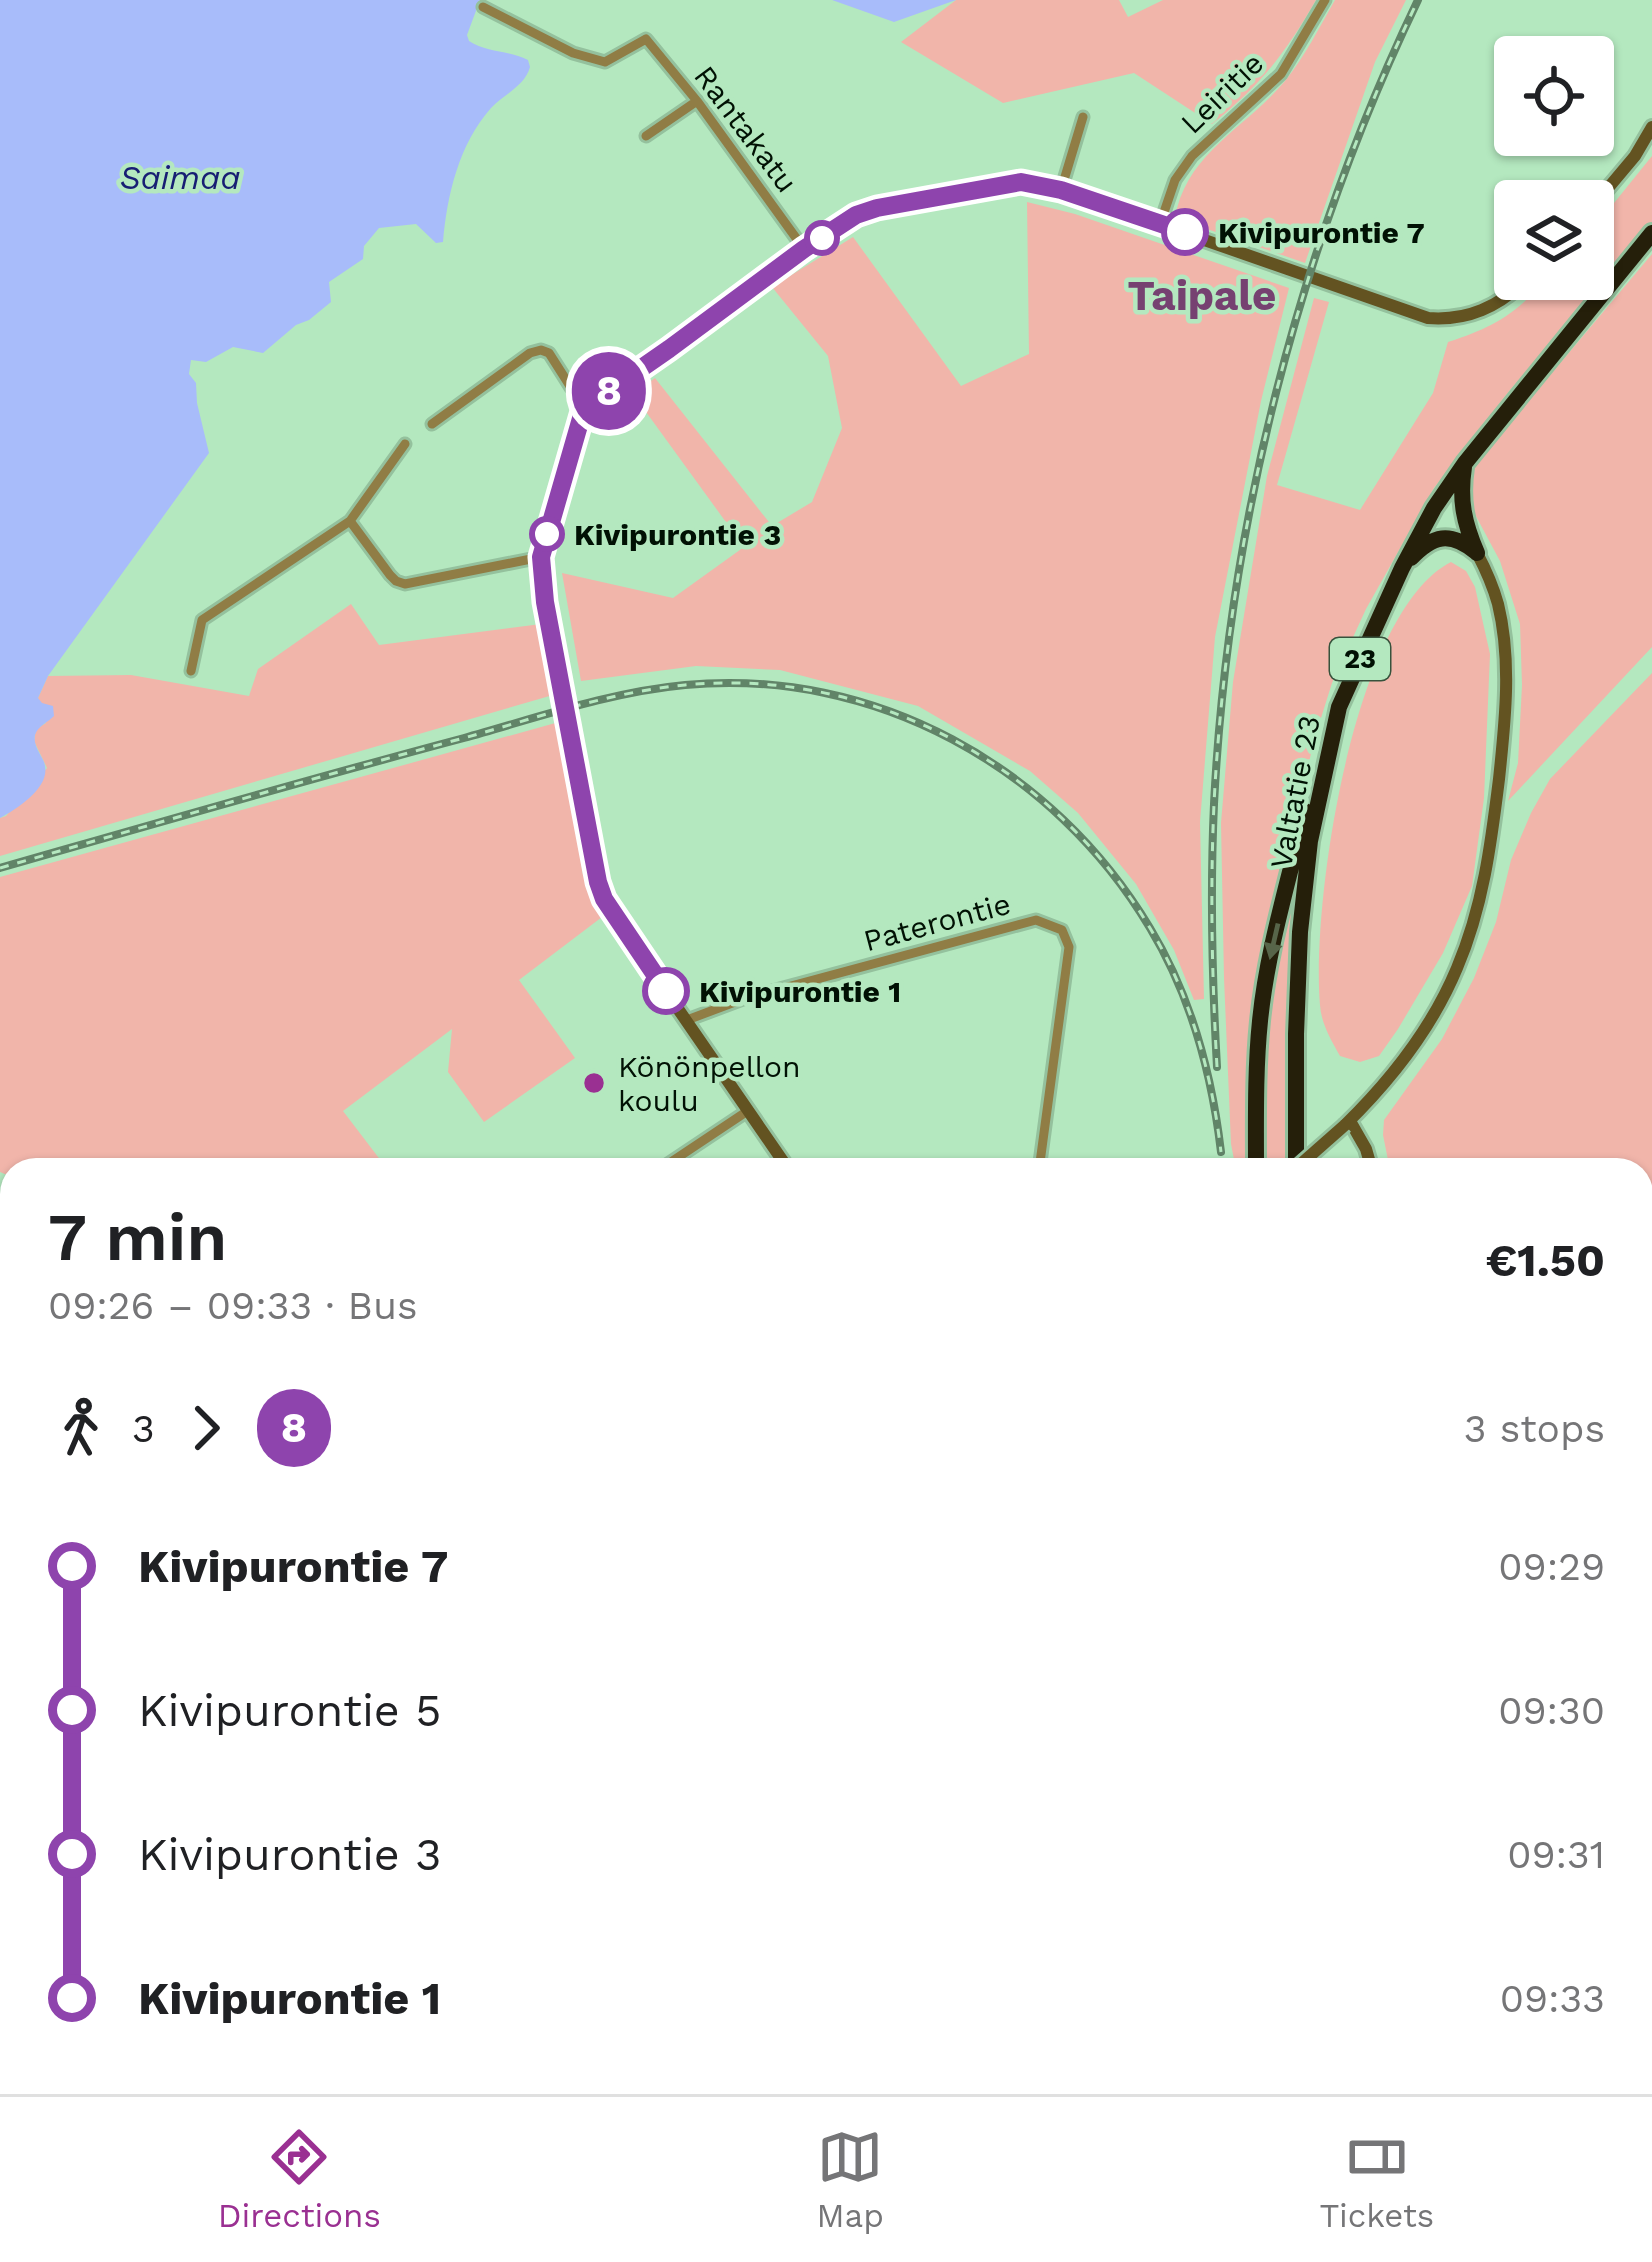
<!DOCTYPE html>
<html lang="en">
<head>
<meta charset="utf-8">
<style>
	:root { --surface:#fff; --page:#f6f6f6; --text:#202124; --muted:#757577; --line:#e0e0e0; --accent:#9a3092 }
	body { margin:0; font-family:"Work Sans",sans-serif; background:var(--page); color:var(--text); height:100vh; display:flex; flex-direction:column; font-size:45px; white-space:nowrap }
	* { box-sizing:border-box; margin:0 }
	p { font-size:39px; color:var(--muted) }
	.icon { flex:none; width:66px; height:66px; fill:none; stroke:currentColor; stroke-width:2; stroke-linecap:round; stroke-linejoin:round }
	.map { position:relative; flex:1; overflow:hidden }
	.details { position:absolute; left:0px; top:1158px; width:1653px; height:936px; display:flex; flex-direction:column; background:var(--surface); border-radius:36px 36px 0 0; box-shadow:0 3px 9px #0004 }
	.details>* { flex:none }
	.badge { padding:0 24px; border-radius:39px; font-size:42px; line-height:78px }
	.controls { position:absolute; left:1494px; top:36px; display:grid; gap:24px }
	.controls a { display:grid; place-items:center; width:120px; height:120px; border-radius:12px; background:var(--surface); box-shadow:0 3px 9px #0004; font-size:60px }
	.map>.badge { position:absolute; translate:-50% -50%; box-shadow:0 0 0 6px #fff }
	.legs { display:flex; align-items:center; gap:18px; height:132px; padding:0 48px; font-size:39px }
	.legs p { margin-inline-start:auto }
	.summary { display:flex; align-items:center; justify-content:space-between; height:204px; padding:0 48px }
	h1 { font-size:66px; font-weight:600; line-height:90px }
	ul { padding:0 48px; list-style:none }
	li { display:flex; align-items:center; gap:42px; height:144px; font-size:45px }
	li i { display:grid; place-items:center; width:18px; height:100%; margin:0 15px; background:currentColor }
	li i::after { content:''; width:30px; height:30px; margin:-15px; border:9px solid; border-radius:50%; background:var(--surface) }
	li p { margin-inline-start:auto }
	li:first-child i { background:linear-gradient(#0000 50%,currentColor 0) }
	li:last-child i { background:linear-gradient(currentColor 50%,#0000 0) }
	.dock { display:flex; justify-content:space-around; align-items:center; height:168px; border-top:3px solid var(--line); background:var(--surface); font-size:33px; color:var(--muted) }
	.dock a { display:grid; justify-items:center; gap:6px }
	.dock .selected { color:var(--accent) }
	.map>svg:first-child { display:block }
</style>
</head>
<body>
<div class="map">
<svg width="1652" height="2094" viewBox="0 0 1652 2094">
	<rect width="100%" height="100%" fill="#b4e8bf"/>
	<path fill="#f1b5aa" d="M956 0H1119L1128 17 1163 0H1316C1285 54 1260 86 1212 124L1134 73 1003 103 901 42Z
		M1335 0H1406L1375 62 1305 263 1175 218C1186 153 1245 129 1285 81 1305 56 1319 28 1335 0Z
		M1652 156V223L1611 274 1510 390 1434 488 1366 609 1332 683 1315 737 1262 958 1247 1104 1252 1170H1236L1231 1144 1224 978 1221 823 1233 682 1267 476 1314 298 1329 302 1277 485 1360 510 1433 393 1448 342C1494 327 1514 315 1547 279H1593V229Z
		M1027 202 1075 214 1289 288 1261 401 1215 637 1200 822 1204 999 1194 1000 1174 950 1136 884 1078 813 1030 771 918 706 780 670 696 666 581 681 562 573 673 598 744 547 633 394 655 378 772 526 812 502 842 428 828 356 772 287 853 237 961 386 1029 354Z
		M1652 254V647L1508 801 1518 763 1522 685 1520 624 1500 561 1470 505 1469 475 1486 451Z
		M1451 562 1466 571 1475 587 1490 654 1484 798 1472 886 1443 953 1398 1029 1379 1056 1360 1062 1340 1056C1331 1040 1321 1023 1320 1005 1311 903 1353 612 1451 562Z
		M351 604 379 645 541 624 553 695 0 856V818L6 816 47 768 34 741 36 729 46 723 38 698 48 676 131 675 249 696 258 669Z
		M1652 673V1187H1641V1170H1390L1383 1135 1384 1120 1442 1039 1474 978 1496 922 1511 860 1531 813 1550 779Z
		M559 722 583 875 591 893 606 914 519 980 575 1058 484 1122 448 1072 452 1029 343 1111 388 1170H12V1177L0 1172V877Z
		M1302 841 1290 964 1288 1161 1278 1168 1270 1163 1265 1153 1264 1048 1267 1009Z
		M0 1327 12 1331V1421L0 1422Z
		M12 1638V1923L0 1932V1640Z
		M1641 2064 1652 2082V2094H1407L1411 2082H1641Z
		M97 2082H678L682 2094H99Z"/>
	<path fill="#a8bcfa" d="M0 0H480L467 35 469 41C487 53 509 50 528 60L530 67C525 86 504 94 491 108 459 144 447 195 443 242L436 243 416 224 379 228 364 246 363 259 329 282 331 302 309 320 296 325 263 353 233 347 206 362 191 360 189 374 196 383 197 403 209 453 48 676 38 698 42 703 53 706 54 716C48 722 37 727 35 735 33 745 40 753 44 762 53 786 18 808 0 818Z
		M832 0H956L894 22Z"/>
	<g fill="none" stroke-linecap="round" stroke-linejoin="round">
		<defs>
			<path id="street" d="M483 7 573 53 605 62 646 39 697 101 804 249
				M646 136 697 101
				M1061 190 1083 117
				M1160 224 1175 180 1192 156 1281 74 1325 0
				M432 424 530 353 541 350 549 353 584 408
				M350 521 390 575 396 581 405 584 541 557
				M191 671 202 620 350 521 405 444
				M687 1020 743 999 1036 920 1062 930 1069 947 1039 1170
				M659 1170 749 1110
				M0 1316 12 1320
				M1641 1416 1652 1413
				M4 1431 12 1489
				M0 1580 12 1578
				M1641 1597 1652 1605
				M1641 1916 1652 1909
				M88 2082 91 2094
				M748 2082 753 2094
				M1009 2082V2094"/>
			<path id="secondary" d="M1593 206 1635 156 1652 127
				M1350 1121 1366 1149 1372 1170
				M1345 1125C1391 1080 1432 1028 1457 968 1483 907 1491 844 1499 779 1505 722 1512 661 1498 604 1493 586 1486 570 1477 553
				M789 1170 643 958 604 899 598 882 545 602 541 557 584 408 669 349 804 249 856 215 877 208 1021 182 1061 190 1428 318C1468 321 1498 307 1527 279
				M1641 1272 1652 1271
				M0 1431H12
				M1201 2094 1204 2082
				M1384 2094 1386 2082"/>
			<path id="highway" d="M1464 467C1459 500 1464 523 1477 553
				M1411 558C1433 535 1450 531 1476 552
				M1256 1170C1256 1120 1255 1070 1260 1021 1267 950 1289 880 1305 811
				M1296 1170V1034L1300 932 1310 841 1339 707 1402 568 1434 508 1465 463 1652 233
				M1349 2082 1350 2094"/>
		</defs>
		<use href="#street" stroke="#94c19d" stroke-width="15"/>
		<use href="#secondary" stroke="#94c19d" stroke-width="18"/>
		<use href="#highway" stroke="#94c19d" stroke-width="22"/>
		<use href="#street" stroke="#907d45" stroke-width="9"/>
		<use href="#secondary" stroke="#635321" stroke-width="12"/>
		<use href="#highway" stroke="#251f0a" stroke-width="16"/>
		<defs>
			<path id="rail" d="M0 868C154 824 309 779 464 738 536 718 610 692 685 685 874 667 1054 767 1150 928 1191 996 1212 1075 1221 1152
				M1217 1067C1212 979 1210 892 1214 804 1228 527 1298 250 1418 0
				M1283 2082 1284 2094"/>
		</defs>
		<use href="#rail" stroke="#618468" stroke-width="8"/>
		<use href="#rail" stroke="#b4e8bf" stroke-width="3" stroke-dasharray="9" stroke-linecap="butt"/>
		<defs>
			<path id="secondary-bridge" d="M1294 1170 1345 1125"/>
		</defs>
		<use href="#secondary-bridge" stroke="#94c19d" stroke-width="18" stroke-linecap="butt"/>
		<use href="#secondary-bridge" stroke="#635321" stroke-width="12"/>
	</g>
	<defs><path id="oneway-solid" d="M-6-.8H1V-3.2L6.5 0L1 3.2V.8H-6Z" transform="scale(3)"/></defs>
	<use fill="#576549" href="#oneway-solid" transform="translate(1274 941) rotate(103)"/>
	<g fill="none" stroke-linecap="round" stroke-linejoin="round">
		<defs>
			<path id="line-1" d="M666 991 604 899 598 882 545 602 541 557 584 408 669 349 804 249 856 215 877 208 1021 182 1061 190 1185 232"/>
		</defs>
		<use href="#line-1" stroke="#fff" stroke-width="27"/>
		<use href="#line-1" stroke="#8e44ad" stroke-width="18"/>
	</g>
	<g fill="#fff" stroke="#8e44ad" stroke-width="6">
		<circle cx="1185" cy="232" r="21"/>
		<circle cx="822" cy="238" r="15"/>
		<circle cx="547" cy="534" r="15"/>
		<circle cx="666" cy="991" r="21"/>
	</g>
	<circle fill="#9a3092" stroke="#b4e8bf" stroke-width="4.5" cx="594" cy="1083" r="12"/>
	<g text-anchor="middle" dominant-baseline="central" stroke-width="9" stroke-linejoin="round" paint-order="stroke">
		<rect fill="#b4e8bf" stroke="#37523c" stroke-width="3" x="1330" y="638" width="60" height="42" rx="9"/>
		<g font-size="27" font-weight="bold" fill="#011104">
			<text x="1360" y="659">23</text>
		</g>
		<g font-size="30" fill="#011104" stroke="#b4e8bf">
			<text transform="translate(1222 93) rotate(-44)">Leiritie</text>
			<text transform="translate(746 129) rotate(53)">Rantakatu</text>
			<text transform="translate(1295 792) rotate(-79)">Valtatie 23</text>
			<text transform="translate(937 922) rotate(-15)">Paterontie</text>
		</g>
		<g font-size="30" font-weight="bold" fill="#011104" stroke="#b4e8bf" text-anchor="start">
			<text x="1218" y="232">Kivipurontie 7</text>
			<text x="574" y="534">Kivipurontie 3</text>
			<text x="699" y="991">Kivipurontie 1</text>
		</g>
		<g font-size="30" fill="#011104" stroke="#b4e8bf" text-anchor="start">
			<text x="618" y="1066">Könönpellon<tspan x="618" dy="34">koulu</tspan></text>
		</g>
		<g font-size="33" font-style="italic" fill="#171d73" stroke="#b4e8bf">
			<text x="180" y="177">Saimaa</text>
		</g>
		<g font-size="42" font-weight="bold" fill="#764171" stroke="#b4e8bf">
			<text x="1202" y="295">Taipale</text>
		</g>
	</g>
</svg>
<div class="controls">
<a><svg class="icon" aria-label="locate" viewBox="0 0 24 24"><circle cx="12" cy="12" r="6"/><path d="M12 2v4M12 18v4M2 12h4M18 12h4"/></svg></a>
<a><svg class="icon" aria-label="layers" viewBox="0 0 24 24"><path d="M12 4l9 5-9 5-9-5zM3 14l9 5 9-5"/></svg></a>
</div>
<b class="badge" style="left:609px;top:391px;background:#8e44ad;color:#fff">8</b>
<section class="details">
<div class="summary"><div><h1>7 min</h1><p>09:26 – 09:33 · Bus</p></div><b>€1.50</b></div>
<div class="legs"><svg class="icon" aria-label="walk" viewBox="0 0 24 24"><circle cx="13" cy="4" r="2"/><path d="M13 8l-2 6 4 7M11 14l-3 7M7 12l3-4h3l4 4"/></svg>3<svg class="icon" aria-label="forward" viewBox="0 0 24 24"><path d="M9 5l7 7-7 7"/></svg><b class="badge" style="background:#8e44ad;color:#fff">8</b><p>3 stops</p></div>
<ul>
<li><i style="color:#8e44ad"></i><b>Kivipurontie 7</b><p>09:29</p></li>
<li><i style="color:#8e44ad"></i><span>Kivipurontie 5</span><p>09:30</p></li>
<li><i style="color:#8e44ad"></i><span>Kivipurontie 3</span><p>09:31</p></li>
<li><i style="color:#8e44ad"></i><b>Kivipurontie 1</b><p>09:33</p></li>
</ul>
</section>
</div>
<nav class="dock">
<a class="selected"><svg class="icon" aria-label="directions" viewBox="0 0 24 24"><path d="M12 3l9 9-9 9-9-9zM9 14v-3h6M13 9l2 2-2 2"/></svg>Directions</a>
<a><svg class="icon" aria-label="map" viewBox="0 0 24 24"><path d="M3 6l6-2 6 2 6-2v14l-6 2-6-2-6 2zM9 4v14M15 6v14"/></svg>Map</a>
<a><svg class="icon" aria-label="tickets" viewBox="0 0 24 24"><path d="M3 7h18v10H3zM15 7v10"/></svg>Tickets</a>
</nav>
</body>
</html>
